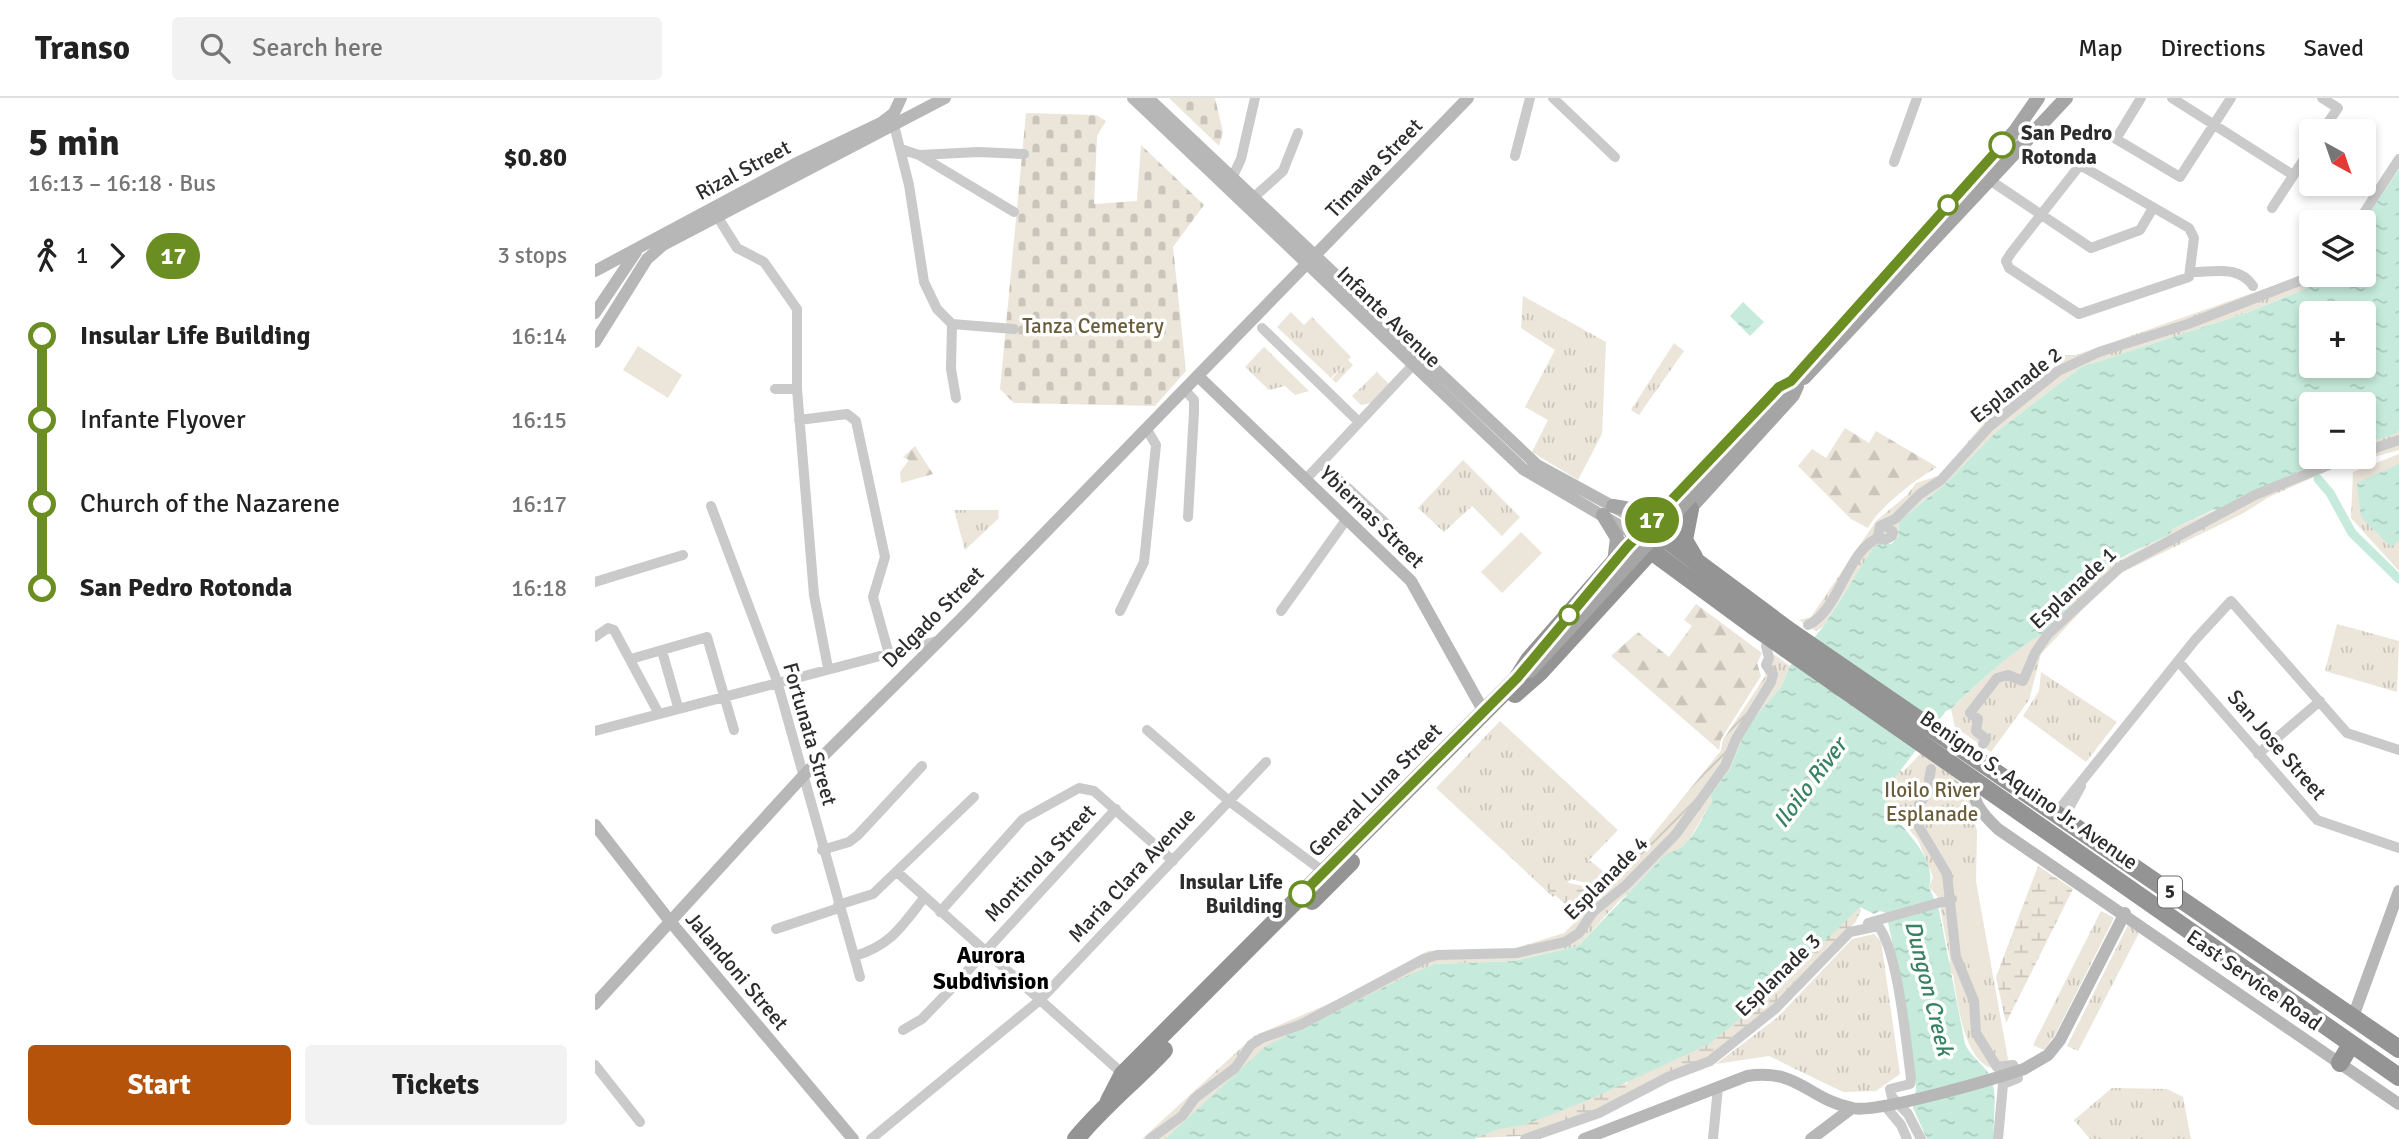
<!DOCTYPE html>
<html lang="en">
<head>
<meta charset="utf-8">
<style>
	:root { --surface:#fff; --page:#f2f2f2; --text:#222; --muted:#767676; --line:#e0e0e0; --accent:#b45309 }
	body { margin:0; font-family:Signika,sans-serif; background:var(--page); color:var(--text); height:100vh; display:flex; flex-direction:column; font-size:26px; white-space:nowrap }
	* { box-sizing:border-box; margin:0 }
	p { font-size:23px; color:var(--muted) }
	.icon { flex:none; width:38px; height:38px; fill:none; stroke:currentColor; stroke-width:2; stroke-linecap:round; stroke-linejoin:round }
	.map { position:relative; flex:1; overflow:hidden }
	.sheet { display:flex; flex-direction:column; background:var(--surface); width:595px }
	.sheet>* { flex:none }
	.badge { padding:0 14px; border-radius:23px; font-size:24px; line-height:46px }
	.needle { width:46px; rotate:140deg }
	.tools { position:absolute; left:1704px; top:21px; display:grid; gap:14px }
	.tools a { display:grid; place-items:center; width:77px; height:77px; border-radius:7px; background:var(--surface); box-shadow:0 4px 10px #0003; font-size:35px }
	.map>.badge { position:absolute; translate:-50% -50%; box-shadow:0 0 0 4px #fff }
	.legs { display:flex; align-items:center; gap:10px; height:77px; padding:0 28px; font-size:23px }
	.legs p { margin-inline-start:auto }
	.head { display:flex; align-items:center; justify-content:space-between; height:119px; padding:0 28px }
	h1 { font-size:38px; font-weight:700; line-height:52px }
	.cta { display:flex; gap:14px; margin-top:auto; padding:14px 28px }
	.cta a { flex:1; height:80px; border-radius:7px; background:var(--accent); color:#fff; font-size:28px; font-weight:700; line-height:80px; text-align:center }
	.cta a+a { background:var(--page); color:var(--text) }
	ul { padding:0 28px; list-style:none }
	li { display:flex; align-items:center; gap:24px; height:84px; font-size:26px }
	li i { display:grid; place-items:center; width:10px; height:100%; margin:0 9px; background:currentColor }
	li i::after { content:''; width:18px; height:18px; margin:-9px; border:5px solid; border-radius:50%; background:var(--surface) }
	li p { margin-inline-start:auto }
	li:first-child i { background:linear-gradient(#0000 50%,currentColor 0) }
	li:last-child i { background:linear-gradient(currentColor 50%,#0000 0) }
	header { display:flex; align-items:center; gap:42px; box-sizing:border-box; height:98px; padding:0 35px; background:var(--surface); border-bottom:2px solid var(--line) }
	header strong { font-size:33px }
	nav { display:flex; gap:38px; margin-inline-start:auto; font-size:24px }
	.search { width:490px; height:63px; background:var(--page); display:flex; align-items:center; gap:18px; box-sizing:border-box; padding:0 24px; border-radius:7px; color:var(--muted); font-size:26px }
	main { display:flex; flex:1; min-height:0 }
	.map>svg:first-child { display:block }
</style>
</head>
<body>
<header>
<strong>Transo</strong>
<div class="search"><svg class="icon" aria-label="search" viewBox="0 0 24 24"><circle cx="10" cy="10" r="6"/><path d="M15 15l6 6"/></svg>Search here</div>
<nav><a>Map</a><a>Directions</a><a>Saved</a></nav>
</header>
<main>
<section class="sheet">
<div class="head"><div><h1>5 min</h1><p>16:13 – 16:18 · Bus</p></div><b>$0.80</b></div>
<div class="legs"><svg class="icon" aria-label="walk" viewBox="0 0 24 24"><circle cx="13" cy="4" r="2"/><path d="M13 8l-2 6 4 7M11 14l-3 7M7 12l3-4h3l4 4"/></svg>1<svg class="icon" aria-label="forward" viewBox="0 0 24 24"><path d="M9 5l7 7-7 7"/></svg><b class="badge" style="background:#6b8e23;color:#fff">17</b><p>3 stops</p></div>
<ul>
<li><i style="color:#6b8e23"></i><b>Insular Life Building</b><p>16:14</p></li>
<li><i style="color:#6b8e23"></i><span>Infante Flyover</span><p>16:15</p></li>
<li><i style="color:#6b8e23"></i><span>Church of the Nazarene</span><p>16:17</p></li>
<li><i style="color:#6b8e23"></i><b>San Pedro Rotonda</b><p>16:18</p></li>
</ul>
<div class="cta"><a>Start</a><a>Tickets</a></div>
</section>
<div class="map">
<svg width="1804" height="1041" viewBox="0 0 1804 1041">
	<defs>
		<pattern id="grass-tufts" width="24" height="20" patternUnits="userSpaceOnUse" patternTransform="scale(1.75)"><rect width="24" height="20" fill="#ebe5da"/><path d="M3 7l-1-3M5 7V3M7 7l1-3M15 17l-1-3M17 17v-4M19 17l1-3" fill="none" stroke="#cac5bb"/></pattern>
		<pattern id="forest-firs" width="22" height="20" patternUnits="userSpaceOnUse" patternTransform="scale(1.75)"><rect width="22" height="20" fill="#ebe5da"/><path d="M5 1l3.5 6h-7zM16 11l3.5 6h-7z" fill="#cac5bb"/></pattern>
		<pattern id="wetland-marsh" width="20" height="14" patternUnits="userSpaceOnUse" patternTransform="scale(1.75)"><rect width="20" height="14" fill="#ebe5da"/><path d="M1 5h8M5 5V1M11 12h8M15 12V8" fill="none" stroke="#cac5bb"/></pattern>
		<pattern id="cemetery-stones" width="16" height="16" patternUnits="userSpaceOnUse" patternTransform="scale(1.75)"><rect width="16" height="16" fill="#ebe5da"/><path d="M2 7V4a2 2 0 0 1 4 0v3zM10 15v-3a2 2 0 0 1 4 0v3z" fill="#cac5bb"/></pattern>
		<pattern id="garden-furrows" width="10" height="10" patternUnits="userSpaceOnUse" patternTransform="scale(1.75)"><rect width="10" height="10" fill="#ebe5da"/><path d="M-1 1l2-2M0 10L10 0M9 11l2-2" fill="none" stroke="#cac5bb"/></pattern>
		<pattern id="water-ripples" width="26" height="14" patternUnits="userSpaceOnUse" patternTransform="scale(1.75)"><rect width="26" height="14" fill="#c6ebdc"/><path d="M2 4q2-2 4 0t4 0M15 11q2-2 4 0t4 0" fill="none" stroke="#aacabd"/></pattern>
	</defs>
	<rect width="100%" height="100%" fill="#fff"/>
	<path fill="url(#grass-tufts)" d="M1717 174 1730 177 1720 187 1654 214 1486 269 1400 335 1349 387 1304 423 1303 438C1297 447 1288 445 1281 452 1260 476 1245 502 1228 529L1221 533 1204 522 1216 519 1281 423 1312 397 1321 385 1343 378 1390 324 1456 273 1470 257H1481Z
		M928 198 1011 244 1007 336 983 382 937 354 953 322 930 309 960 252 926 230Z
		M696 214 709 227 717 219 756 259 753 262 758 267 741 285 737 281 751 265 736 280 682 229Z
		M1079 245 1089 253 1044 317 1036 312Z
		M669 249 714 293 700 297 690 288 674 292 650 269Z
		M782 274 794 286 776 305 766 307 757 298Z
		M1804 332V352L1739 370 1674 399 1647 416 1528 474 1488 511 1446 556 1434 602 1396 654 1360 629 1356 611C1386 582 1416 555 1450 533 1464 525 1472 504 1484 492 1510 467 1541 453 1574 437L1578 431 1705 373 1730 359H1769V346L1801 336Z
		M1804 356V473L1756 420 1758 374Z
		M868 362 925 419 907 438 877 408 849 434 823 410Z
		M359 412H403L404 420 370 452Z
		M1742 526 1804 543 1802 594 1730 573Z
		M1174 553 1195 568 1186 589 1153 627 1135 671 1115 698 1117 703 1094 742 1023 804 983 848 917 863 839 866 826 872 672 948 570 1041H547L659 938 742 902 823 858 833 853 918 851 969 835 1015 790 1126 653 1128 642 1171 578 1166 566Z
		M1446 574 1522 624 1491 664 1428 618 1444 593Z
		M905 623 1023 732 994 762 1018 781 1006 796 991 785 976 781 958 799 841 690Z
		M1326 655 1361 680 1373 698 1382 733 1381 784 1413 961 1410 971C1369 978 1363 904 1358 877L1353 870 1355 862 1345 809 1342 798 1334 789 1338 779 1323 742 1292 706 1295 686 1304 672 1308 674Z
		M1506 813 1519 820 1460 937 1449 952 1438 947Z
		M1533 827 1544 835 1483 953 1472 948Z
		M1279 836 1286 843 1305 976 1281 993 1248 994 1174 958 1121 966 1183 919 1257 841Z
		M1517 990 1572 991 1588 999 1596 1041H1495L1479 1022Z"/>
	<path fill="url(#forest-firs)" d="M1250 330 1274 345 1281 333 1342 369C1320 382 1285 408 1273 430L1256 421 1203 368 1217 351 1231 360Z
		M320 348 338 376 306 385 305 374 314 362 308 359Z
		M1101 506 1167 555 1162 565 1166 578 1126 641 1124 652 1016 558 1043 534 1074 559 1097 528 1089 522Z"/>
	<path fill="url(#wetland-marsh)" d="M1443 768 1478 791 1411 925 1401 879Z
		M950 780 988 788 1001 795 998 806 990 813 969 805 946 785Z
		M1263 800 1266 813 1260 825 1233 849 1219 869 1176 910 1112 960 1004 1011 926 1038 859 1041 1018 984 1032 986 1036 968Z"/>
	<path fill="url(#cemetery-stones)" d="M574 0H620L628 34 624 48Z
		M431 15 501 17 511 23 502 38 499 106 542 103 546 47 609 107 578 149 591 273 560 308 419 305 405 291Z"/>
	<path fill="url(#garden-furrows)" d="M1171 577C1162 628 1092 722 1054 757L1042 756 1126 653 1128 642Z"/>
	<path fill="#ebe5da" d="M43 248 87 277 73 300 28 272Z
		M926 434 947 455 907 495 886 474Z
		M1381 784 1396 869 1378 872C1365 860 1358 805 1368 790Z"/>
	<path fill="url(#water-ripples)" fill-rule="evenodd" d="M1804 71V332L1801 336 1769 346V306H1717V359H1730L1705 373 1645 399 1628 411H1620L1578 431 1574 437C1543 452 1506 465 1484 493 1480 497 1481 502 1477 507 1471 515 1460 528 1451 533 1416 555 1386 582 1356 611L1351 613 1295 686 1293 709C1306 731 1343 759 1334 789L1344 812 1370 946C1376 958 1384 963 1392 973 1405 990 1397 1020 1399 1041H1332L1318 1010 1321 990 1311 909 1291 815 1285 813 1279 816 1265 809 1171 900 1114 946 991 1003 929 1027 903 1031 879 1041H570L671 948 814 877 839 866 918 863 983 848 1072 755C1095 752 1106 721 1117 703L1115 698 1135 671 1153 627 1186 589 1195 568 1228 529 1280 447 1296 446 1303 439 1304 423 1349 387 1400 335 1486 269 1654 214 1720 187 1730 177H1769V124ZM1717 215H1769V268H1717Z
		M1148 204 1169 224 1155 238 1135 218Z
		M1804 366V443L1796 449 1766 419 1762 385Z"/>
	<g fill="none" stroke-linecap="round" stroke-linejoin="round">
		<path stroke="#c6ebdc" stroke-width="9" d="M1723 381 1735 395 1757 435 1804 481"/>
		<path stroke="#cacaca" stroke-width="10" d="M958 0 1020 59
			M1546 0 1521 41 1585 79 1636 0
			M1577 0 1698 77
			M299 27 314 87 329 184 342 211 357 226 419 231
			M1727 33 1743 10 1727 0
			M306 51 324 57 419 114
			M325 57 383 54 429 56
			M920 58 935 0
			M1299 64 1322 0
			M1485 67 1594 130 1599 140 1594 179 1484 216 1414 170 1411 163 1416 155Z
			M637 80 646 61 660 0
			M1396 83 1496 150 1545 132 1558 110
			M658 100 688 73 703 35
			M1677 110 1717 49
			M122 118 142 150 169 164 202 211V291L219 497 233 570
			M1763 124 1804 61
			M1597 174C1620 174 1644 167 1658 188
			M357 226 356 271 361 300
			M667 230 764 324
			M180 291H202
			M589 291 599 302V314L593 419
			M204 322 252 316 261 323 290 459 278 499 294 556
			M1769 354 1804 342
			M726 365 798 432
			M711 381 817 268
			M116 408 182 583 265 879
			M1289 426 1298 434 1297 438 1290 442 1283 438 1285 428 1300 421 1325 396 1346 382 1395 328 1463 273 1504 254 1593 226 1720 177
			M0 484 88 457
			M525 513 549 464 561 347 551 330
			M686 513 751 422
			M1213 527C1245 512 1252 451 1285 439
			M0 539 13 530 19 532 64 616
			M67 553 83 609
			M36 561 112 539 139 632
			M1583 563 1722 722 1804 750
			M552 632 634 703 729 774
			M0 633 342 543
			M1388 646 1391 641 1381 633 1383 621 1375 615 1402 580 1413 577 1428 583 1440 555 1453 536 1524 470 1660 397 1753 359
			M1663 656 1725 603
			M1336 671 1334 682 1337 689
			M1376 696 1356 686 1337 689 1324 706V729L1352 776 1361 859 1379 903 1381 935 1402 969 1418 967 1423 980 1408 986 1403 1041
			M1462 714 1600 542 1636 503 1752 635 1804 652
			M1469 719 1486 688
			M227 752 254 744 263 737 327 668
			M302 774 528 976
			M243 807 278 796 379 699
			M345 814 428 721 484 690 499 693 578 763
			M1273 825 1357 801
			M181 831 244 810
			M260 858C296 847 306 829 329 800
			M308 932 327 921 354 893 521 711
			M0 967 45 1024
			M1290 1008 1306 1027 1312 1041
			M276 1041 445 902 671 664
			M555 1041 587 1018 600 1000 640 970 656 947 667 940 705 927 829 861 842 857 921 855 970 844 984 835 998 814 1031 787 1081 736 1130 668 1141 641 1176 584 1178 576 1171 567 1174 560 1171 548
			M930 1041 1004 1015 1073 979 1115 963 1180 911 1255 834 1283 828C1303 852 1311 945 1316 980L1315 986 1295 991 1297 999 1313 1016 1326 1041
			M1118 1041 1123 989"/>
		<path stroke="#b7b7b7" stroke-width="12" d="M538 0 928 371 1037 435 1040 441
			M553 0 942 367 1052 427
			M0 173 200 66 286 25 299 15 306 0
			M0 215 41 154
			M0 244 52 161 68 147 350 0
			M603 278 816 483 889 614
			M1376 679C1377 703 1385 714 1403 731L1804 1006
			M0 727 74 822 258 1041
			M0 906 209 677 366 521 873 0
			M1758 919 1804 793
			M989 1041 1152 978C1203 970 1213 1001 1257 1010 1281 1016 1399 981 1429 971L1453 957 1465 942 1530 815
			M1216 1041 1257 1010"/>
		<path stroke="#a5a5a5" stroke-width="14" d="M1209 280 1471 0
			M1018 408 1048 413 1072 405
			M1008 417 1022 440 1019 464
			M1052 427 1184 289 1196 283 1420 33 1443 0
			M1069 439 1198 297 1202 288"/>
		<path stroke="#949494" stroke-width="18" d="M1095 411 1089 442 1099 459
			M1040 441 1157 527 1804 979
			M920 596 945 574 1062 446
			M717 803 756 764
			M1745 965 1756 946
			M514 1003 528 976 922 581 934 562 1052 427 1196 534 1804 951
			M481 1041C508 1008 540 983 569 952"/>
		<path stroke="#a5a5a5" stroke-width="14" d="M935 573 1192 294"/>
	</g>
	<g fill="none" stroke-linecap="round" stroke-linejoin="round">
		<defs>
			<path id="line-1" d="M707 796 922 580 1032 449 1184 289 1196 283 1407 47"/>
		</defs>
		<use href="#line-1" stroke="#fff" stroke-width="16"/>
		<use href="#line-1" stroke="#6b8e23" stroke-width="10"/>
	</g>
	<g fill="#fff" stroke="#6b8e23" stroke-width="3.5">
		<circle cx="1407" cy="47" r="12"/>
		<circle cx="1353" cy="107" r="9"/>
		<circle cx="974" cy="517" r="9"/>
		<circle cx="707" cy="796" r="12"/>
	</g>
	<g text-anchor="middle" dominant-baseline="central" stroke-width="7" stroke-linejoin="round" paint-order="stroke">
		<rect fill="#fff" stroke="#6c6c6c" stroke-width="2" x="1563" y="778.5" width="24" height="31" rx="5"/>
		<g font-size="19" font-weight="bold" fill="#2d2d2d">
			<text x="1575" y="794">5</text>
		</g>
		<g font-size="21" font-weight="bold" fill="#2d2d2d" stroke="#fff" text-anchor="start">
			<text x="1426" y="35">San Pedro<tspan x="1426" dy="24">Rotonda</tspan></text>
			<text x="688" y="784" text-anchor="end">Insular Life<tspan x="688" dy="24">Building</tspan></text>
		</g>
		<g font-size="21" fill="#2d2d2d" stroke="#fff">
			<text transform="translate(779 70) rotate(-46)">Timawa Street</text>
			<text transform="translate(148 72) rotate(-28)">Rizal Street</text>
			<text transform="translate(794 219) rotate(44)">Infante Avenue</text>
			<text transform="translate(1421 287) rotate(-38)">Esplanade 2</text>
			<text transform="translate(777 419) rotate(44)">Ybiernas Street</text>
			<text transform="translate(1478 490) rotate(-43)">Esplanade 1</text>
			<text transform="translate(338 519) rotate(-45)">Delgado Street</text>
			<text transform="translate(215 636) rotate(74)">Fortunata Street</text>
			<text transform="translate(1682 647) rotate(49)">San Jose Street</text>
			<text transform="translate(780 692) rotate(-45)">General Luna Street</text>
			<text transform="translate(1434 692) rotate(35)">Benigno S. Aquino Jr. Avenue</text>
			<text transform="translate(445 765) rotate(-47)">Montinola Street</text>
			<text transform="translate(537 777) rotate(-47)">Maria Clara Avenue</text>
			<text transform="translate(1011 780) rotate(-45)">Esplanade 4</text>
			<text transform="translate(142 873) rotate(50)">Jalandoni Street</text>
			<text transform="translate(1183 877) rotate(-44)">Esplanade 3</text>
			<text transform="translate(1659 882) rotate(35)">East Service Road</text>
		</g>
		<g font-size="21" fill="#695d3a" stroke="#fff">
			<text x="498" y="228">Tanza Cemetery</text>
			<text x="1337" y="692">Iloilo River<tspan x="1337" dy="24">Esplanade</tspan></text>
		</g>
		<g font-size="23" font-style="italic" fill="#378264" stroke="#fff">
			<text transform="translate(1215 685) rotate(-53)">Iloilo River</text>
			<text transform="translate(1334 890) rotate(76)">Dungon Creek</text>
		</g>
		<g font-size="23" font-weight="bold" fill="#000" stroke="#fff">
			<text x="396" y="857">Aurora<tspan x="396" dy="26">Subdivision</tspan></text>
		</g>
	</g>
</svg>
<div class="tools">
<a><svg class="needle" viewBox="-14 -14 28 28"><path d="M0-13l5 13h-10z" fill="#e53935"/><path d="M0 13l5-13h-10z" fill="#767676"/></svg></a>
<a><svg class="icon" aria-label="layers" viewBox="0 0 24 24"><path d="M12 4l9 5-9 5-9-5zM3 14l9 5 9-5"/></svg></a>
<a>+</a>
<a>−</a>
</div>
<b class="badge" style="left:1057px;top:422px;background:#6b8e23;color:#fff">17</b>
</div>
</main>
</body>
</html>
